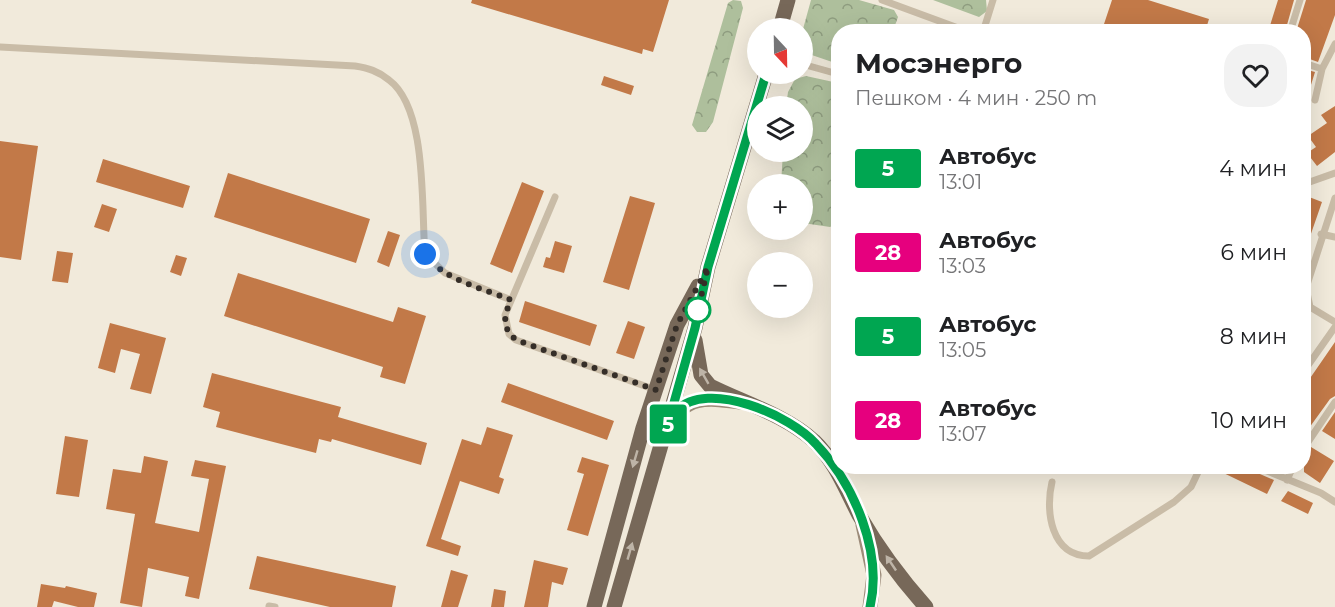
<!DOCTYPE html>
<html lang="ru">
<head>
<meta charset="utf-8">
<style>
	:root { --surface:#fff; --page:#f2f2f2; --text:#202124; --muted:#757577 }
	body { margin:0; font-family:Montserrat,sans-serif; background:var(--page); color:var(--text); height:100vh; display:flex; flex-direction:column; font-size:22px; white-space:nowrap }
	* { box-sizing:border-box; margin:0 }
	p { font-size:20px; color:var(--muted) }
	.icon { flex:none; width:33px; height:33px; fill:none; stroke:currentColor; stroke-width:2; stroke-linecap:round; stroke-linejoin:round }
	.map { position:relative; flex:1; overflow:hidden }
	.drawer { position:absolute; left:831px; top:24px; width:480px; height:450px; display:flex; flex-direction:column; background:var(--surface); border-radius:24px; box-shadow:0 6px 24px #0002 }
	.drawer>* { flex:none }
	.badge { padding:0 12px; border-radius:4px; font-size:21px; line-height:39px }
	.needle { width:39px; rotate:158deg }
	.controls { position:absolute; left:747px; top:18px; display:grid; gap:12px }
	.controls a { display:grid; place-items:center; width:66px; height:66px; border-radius:50%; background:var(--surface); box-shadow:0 6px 24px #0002; font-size:30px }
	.you { position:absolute; width:30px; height:30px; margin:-15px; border:4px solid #fff; border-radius:50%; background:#1a73e8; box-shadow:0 0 0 9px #1a73e833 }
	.map>.badge { position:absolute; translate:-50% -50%; box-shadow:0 0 0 3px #fff }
	.round { display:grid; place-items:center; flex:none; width:63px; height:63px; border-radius:24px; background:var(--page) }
	.summary { display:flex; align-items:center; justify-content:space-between; height:102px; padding:0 24px }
	h1 { font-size:28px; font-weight:700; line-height:45px }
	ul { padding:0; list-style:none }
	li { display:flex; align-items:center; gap:18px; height:84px; padding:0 24px }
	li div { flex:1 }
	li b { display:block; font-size:22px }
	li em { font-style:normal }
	li .badge { min-width:66px; font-weight:700; text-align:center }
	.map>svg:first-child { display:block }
</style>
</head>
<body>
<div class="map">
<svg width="1335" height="607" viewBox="0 0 1335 607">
	<defs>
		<pattern id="forest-crowns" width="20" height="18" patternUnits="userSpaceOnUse" patternTransform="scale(1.5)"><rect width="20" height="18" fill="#aebf9c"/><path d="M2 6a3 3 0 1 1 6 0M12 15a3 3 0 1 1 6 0" fill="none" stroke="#8e9c7f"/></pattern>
	</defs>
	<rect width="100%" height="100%" fill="#f1eadb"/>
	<path fill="url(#forest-crowns)" d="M733 0 741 1 743 8 713 122 706 132H697L692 125 728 3Z
		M811 0H859L894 10 898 17 893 31 838 32V64L803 52V29Z
		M933 0H986L987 11 979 17Z
		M806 76 838 83V223L830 227 803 223 802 184H781L783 152H802V106H786L788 92 795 79Z"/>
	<path fill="#c27948" d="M472 0H669L653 52 643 49 642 54 471 3Z
		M1112 0H1148L1209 19 1205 32H1128L1104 24Z
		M1278 0H1294L1285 32H1268Z
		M1306 0H1335V15L1318 62 1304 57V32H1296Z
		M1304 69 1315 72 1306 101 1304 100Z
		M604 76 634 86 631 95 601 85Z
		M1335 106V152L1317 166 1307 153 1316 147 1308 136 1327 123 1321 115Z
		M0 141 38 146 21 260 0 257Z
		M103 159 190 186 183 208 96 182Z
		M228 173 370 219 356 263 214 217Z
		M522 182 544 191 512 273 490 264Z
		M1304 195 1322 202 1305 251H1304Z
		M630 196 655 203 629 290 603 282Z
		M102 204 117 209 109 232 94 227Z
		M388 231 400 235 389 267 377 262Z
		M555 241 572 246 564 273 543 267 546 257 550 258Z
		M57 251 73 253 68 283 52 281Z
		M176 255 187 258 181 276 170 272Z
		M238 273 393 322 398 307 426 316 405 384 380 377 383 367 224 316Z
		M525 301 597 325 590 346 519 322Z
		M628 321 645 327 634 359 616 353Z
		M110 323 166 338 151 394 130 389 140 354 121 349 115 373 98 368Z
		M1335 342V396L1330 399 1304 435V387Z
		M212 373 341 407 338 417 427 443 421 465 332 439 331 442 319 439 316 453 216 427 220 412 203 407Z
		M508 383 614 421 607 440 501 402Z
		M1335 412V439L1322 431Z
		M487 427 513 435 499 477 504 479 499 494 460 481 441 539 461 546 458 556 426 546 462 439 481 445Z
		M65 436 88 440 79 497 56 494Z
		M1311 447 1334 461 1320 483 1304 472V454Z
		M144 456 168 461 155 523 199 532 209 479 191 476 195 460 226 466 199 599 185 596 189 577 148 568 142 607 120 603 135 514 106 509 113 469 141 473Z
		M582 457 609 465 588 536 567 530 584 474 577 472Z
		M1209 466H1249L1253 471 1274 480 1267 494Z
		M1288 491 1313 503 1308 514 1281 501Z
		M257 556 396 586 392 607H330L249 589Z
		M534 560 568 568 563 585 552 582 548 607H524Z
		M451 570 468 575 458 607H441Z
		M41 584 65 588 66 586 97 593 94 607H78L54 601 52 607H37Z
		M494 589 506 591 504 607H491Z"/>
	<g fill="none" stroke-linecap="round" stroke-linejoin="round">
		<path stroke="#c9bca7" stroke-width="7" d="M882 0 969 32
			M901 32 902 30
			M983 32 993 0
			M1290 32 1300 0
			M0 47 355 66C368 68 378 71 389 80 428 109 421 209 425 254L445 273 511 300
			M1304 63 1322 69 1335 44
			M802 64 838 74
			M1315 100 1322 69
			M1304 184 1335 173
			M555 197 505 315 509 334 516 340 656 390
			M1335 198 1306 288 1310 307 1335 322
			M1321 234 1335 237
			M1304 371 1335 327
			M1304 448 1335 402
			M1255 466 1321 493 1335 502
			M1287 480 1293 466
			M1052 482C1045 511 1051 556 1089 556L1174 502 1191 487 1201 466
			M269 606 275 607"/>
		<path stroke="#9c8b79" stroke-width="15" d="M668 426C686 394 708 398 740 402
			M863 525 874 575 870 607"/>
		<path stroke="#776859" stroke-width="15" d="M780 28 788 0
			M695 340 701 375 710 386C744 403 785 415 814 441 835 461 846 490 859 515 878 548 901 579 926 607
			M594 607 643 428 677 325 698 286
			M614 607 695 328 708 267 766 74"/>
	</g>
	<defs><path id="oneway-solid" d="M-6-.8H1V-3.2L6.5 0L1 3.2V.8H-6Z" transform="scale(1.5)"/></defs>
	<g fill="#beb4a7">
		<use href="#oneway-solid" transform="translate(704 376) rotate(-120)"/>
		<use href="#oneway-solid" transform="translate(635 459) rotate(106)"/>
		<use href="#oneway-solid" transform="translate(630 551) rotate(-74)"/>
		<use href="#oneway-solid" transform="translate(891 563) rotate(-124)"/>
	</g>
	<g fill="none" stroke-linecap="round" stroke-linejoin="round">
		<defs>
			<path id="line" d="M766 74 708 267 695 328 666 431C669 425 672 416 676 411 708 378 791 416 816 444 854 484 883 552 870 607"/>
		</defs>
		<use href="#line" stroke="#fff" stroke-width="14"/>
		<use href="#line" stroke="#00a651" stroke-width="9"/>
		<path stroke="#352e28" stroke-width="6" stroke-dasharray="0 10.8" d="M425 254C443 280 482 288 511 300 504 316 501 327 516 340L656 390 677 325 708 267 698 310"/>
	</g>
	<circle fill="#fff" stroke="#00a651" stroke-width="3" cx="698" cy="310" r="12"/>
</svg>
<div class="controls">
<a><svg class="needle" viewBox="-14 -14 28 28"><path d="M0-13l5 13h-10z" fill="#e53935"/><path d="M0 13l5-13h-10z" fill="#757577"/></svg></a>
<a><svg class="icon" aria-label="layers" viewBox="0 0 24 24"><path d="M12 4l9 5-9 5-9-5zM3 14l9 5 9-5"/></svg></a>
<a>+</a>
<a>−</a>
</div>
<div class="you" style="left:425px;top:254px"></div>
<b class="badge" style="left:668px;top:424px;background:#00a651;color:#fff">5</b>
<section class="drawer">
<div class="summary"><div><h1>Мосэнерго</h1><p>Пешком · 4 мин · 250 m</p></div><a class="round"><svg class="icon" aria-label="heart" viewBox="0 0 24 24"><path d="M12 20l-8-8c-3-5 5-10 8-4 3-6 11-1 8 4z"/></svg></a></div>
<ul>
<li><span class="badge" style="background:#00a651;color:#fff">5</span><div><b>Автобус</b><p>13:01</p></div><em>4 мин</em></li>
<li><span class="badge" style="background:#e6007e;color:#fff">28</span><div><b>Автобус</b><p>13:03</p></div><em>6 мин</em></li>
<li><span class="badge" style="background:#00a651;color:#fff">5</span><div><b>Автобус</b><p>13:05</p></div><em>8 мин</em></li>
<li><span class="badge" style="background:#e6007e;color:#fff">28</span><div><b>Автобус</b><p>13:07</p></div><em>10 мин</em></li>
</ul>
</section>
</div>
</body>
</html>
